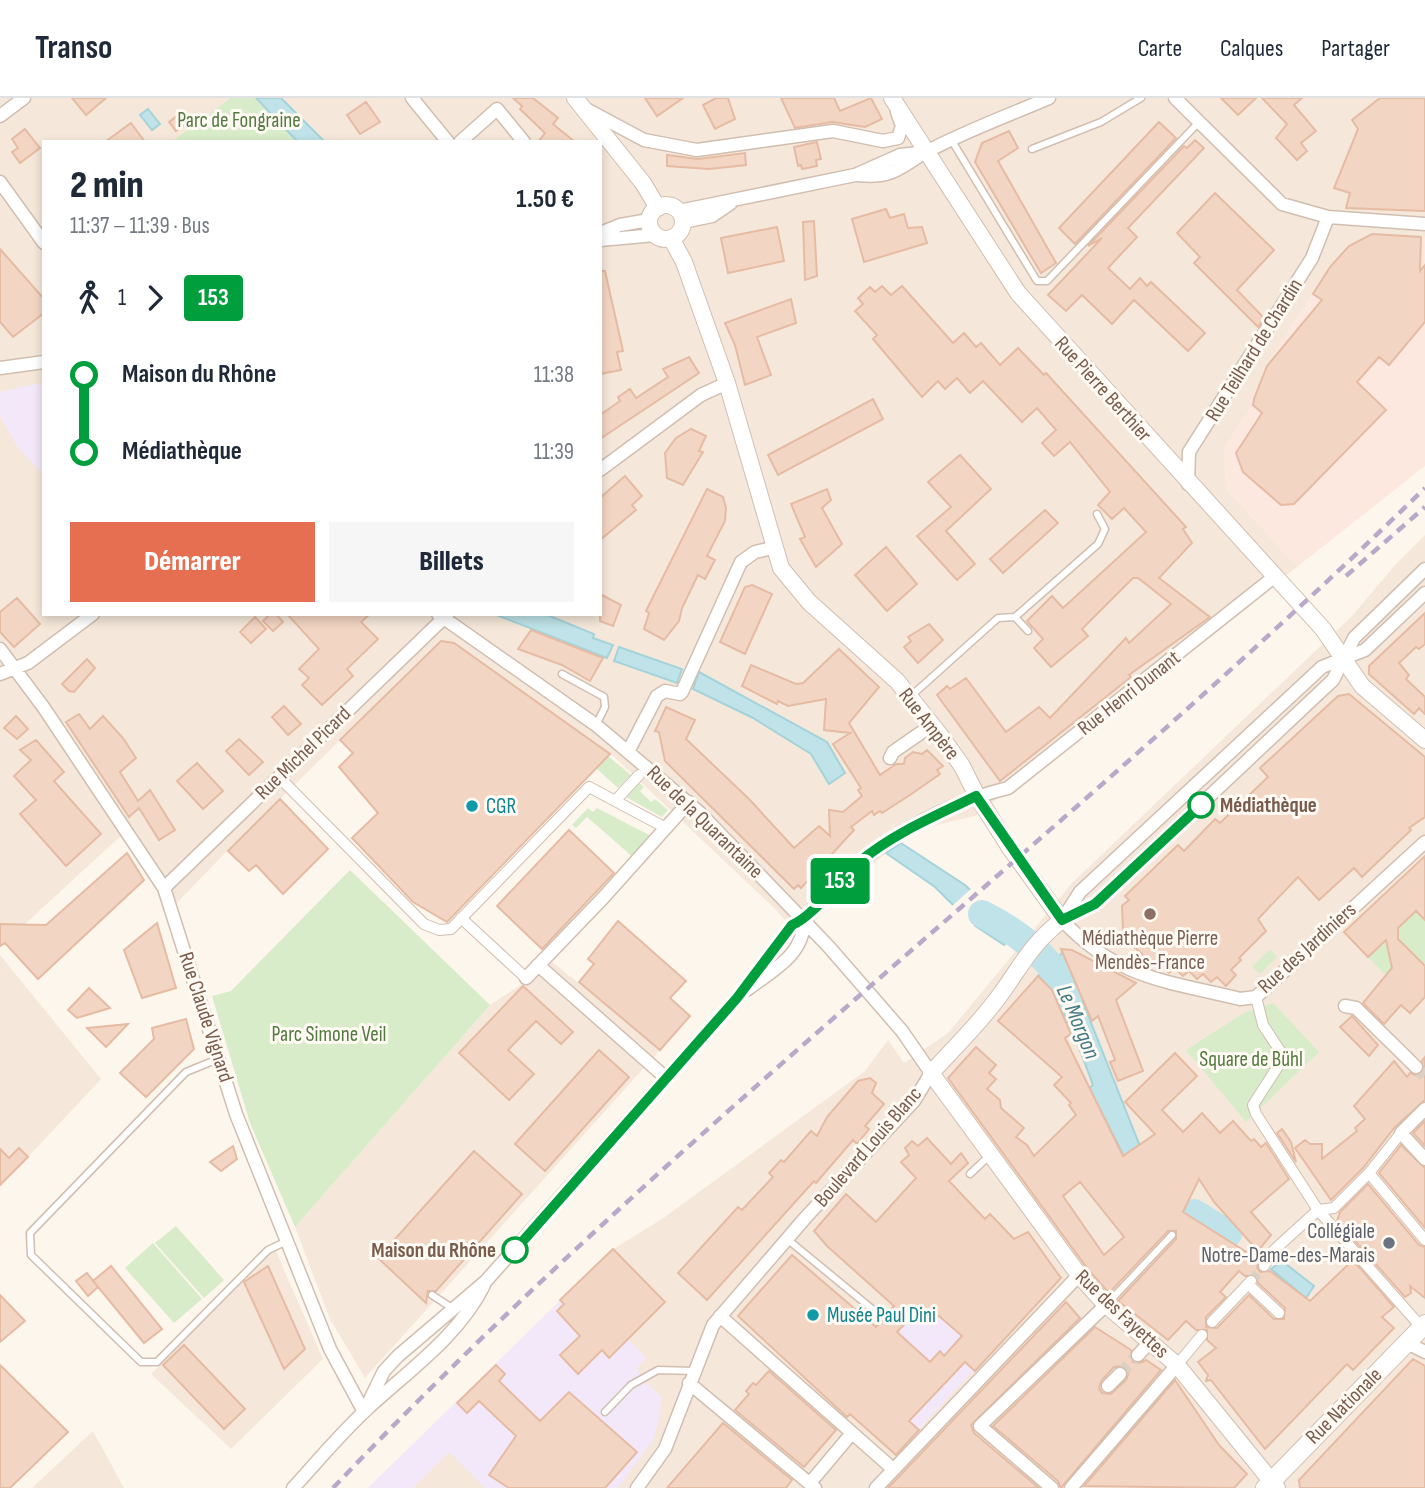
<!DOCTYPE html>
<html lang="fr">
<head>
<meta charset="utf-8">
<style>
	:root { --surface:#fff; --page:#f6f6f7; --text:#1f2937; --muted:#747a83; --line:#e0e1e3; --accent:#e76f51 }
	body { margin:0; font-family:"Sofia Sans Condensed",sans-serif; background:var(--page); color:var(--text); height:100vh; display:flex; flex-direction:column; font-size:26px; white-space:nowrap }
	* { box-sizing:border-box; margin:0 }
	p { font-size:23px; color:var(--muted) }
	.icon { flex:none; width:38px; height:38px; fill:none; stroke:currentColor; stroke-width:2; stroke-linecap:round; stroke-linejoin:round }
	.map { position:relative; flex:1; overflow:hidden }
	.sheet { position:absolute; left:42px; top:42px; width:560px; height:476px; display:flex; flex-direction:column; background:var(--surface); border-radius:0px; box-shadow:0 4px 10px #0003 }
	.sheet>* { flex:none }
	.badge { padding:0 14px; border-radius:5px; font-size:24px; line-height:46px }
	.map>.badge { position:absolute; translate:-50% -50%; box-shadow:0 0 0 4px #fff }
	.legs { display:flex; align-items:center; gap:10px; height:77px; padding:0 28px; font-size:23px }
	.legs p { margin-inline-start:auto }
	.overview { display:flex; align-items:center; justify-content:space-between; height:119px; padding:0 28px }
	h1 { font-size:38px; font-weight:800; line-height:52px }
	.button { display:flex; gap:14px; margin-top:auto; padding:14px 28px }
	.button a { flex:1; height:80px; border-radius:0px; background:var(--accent); color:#fff; font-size:28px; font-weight:800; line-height:80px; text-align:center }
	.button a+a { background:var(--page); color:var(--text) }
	ul { padding:0 28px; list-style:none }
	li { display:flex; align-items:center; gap:24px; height:77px; font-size:26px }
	li i { display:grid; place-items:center; width:10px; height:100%; margin:0 9px; background:currentColor }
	li i::after { content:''; width:18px; height:18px; margin:-9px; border:5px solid; border-radius:50%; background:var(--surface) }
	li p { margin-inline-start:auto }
	li:first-child i { background:linear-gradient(#0000 50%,currentColor 0) }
	li:last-child i { background:linear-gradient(currentColor 50%,#0000 0) }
	header { display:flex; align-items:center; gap:42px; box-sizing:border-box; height:98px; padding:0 35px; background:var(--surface); border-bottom:2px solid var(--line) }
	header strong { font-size:33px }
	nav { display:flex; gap:38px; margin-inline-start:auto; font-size:24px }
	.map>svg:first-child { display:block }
</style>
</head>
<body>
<header>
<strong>Transo</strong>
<nav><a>Carte</a><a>Calques</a><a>Partager</a></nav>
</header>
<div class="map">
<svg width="1425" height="1390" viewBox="0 0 1425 1390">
	<rect width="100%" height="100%" fill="#fdf6ec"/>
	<path fill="#f5e8da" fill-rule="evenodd" d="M0 0H1425V139L1372 136 1349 148 1330 169 1267 268 1253 307 1224 351 1226 390 1297 469 975 718 923 730 886 755 824 809 803 843 775 811 611 656 454 545 441 543 280 701 328 751 283 796 256 767 245 770 227 753 171 811 125 734 0 849ZM44 44H600V516H44Z
		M1425 437V1390H368L615 1150 662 1121 865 973 888 942 904 965 948 935 1072 785 1352 518 1395 467Z
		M0 857 101 981 0 1089Z
		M550 862 660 952 365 1280 330 1221 295 1129 490 907 525 884Z
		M275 1151 323 1261 231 1351 151 1276Z
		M93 1333 124 1390H32Z"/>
	<path fill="#fde8e0" d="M1372 136 1425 139V368L1297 469 1226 390 1224 351 1253 307 1267 268 1330 169 1349 148Z"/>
	<path fill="#f3e8fa" d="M34 286 44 287V377L18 350 0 318V294Z
		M576 1187 646 1260 637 1270 643 1282 661 1299 660 1319 653 1342 618 1390H485L449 1354 413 1390H368Z
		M921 1208 934 1221 939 1218 986 1259 918 1332 862 1275Z"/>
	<path fill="#d8ecc9" d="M231 0H254L298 44H171Z
		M608 658 631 677 618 690 596 670Z
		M639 685 644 689 640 693 651 704 655 701 668 712 662 719 626 699Z
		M588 710 593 714 597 710 653 739 634 760 587 719 576 730 572 727Z
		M350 772 490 907 295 1129 250 1025 212 898 231 893Z
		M1417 814 1425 822V868L1407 851 1385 877 1368 859 1386 842H1391L1398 835V830Z
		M1270 851 1277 859 1260 876 1252 869Z
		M1273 905 1319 954 1246 1024 1186 952 1244 915Z
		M176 1128 224 1182 204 1200 155 1145Z
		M153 1145 202 1201 174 1225 125 1170Z"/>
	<path fill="#bfe3e8" stroke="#a5d3da" stroke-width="2" d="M256 0H281L325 44H298Z
		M148 11 160 26 152 32 140 17Z
		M494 516H545L594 536 593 540 613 547 607 560Z
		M619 549 682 571 677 585 614 563Z
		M699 574 827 644 845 675 829 686 811 656 753 620 693 591Z
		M901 745 965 787 997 816 1022 826 1004 847 971 825 935 789 886 755Z
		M1063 854 1145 1061 1134 1078 1089 990 1093 987C1080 952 1065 906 1038 878Z
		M1282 1163 1314 1188 1306 1200 1271 1171Z"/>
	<path fill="#fdf6ec" d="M973 789 989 805 980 814 990 806 996 811 971 830 951 809Z"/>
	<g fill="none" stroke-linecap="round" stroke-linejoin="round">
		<path stroke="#bfe3e8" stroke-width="28" d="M982 816C1018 834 1054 861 1069 900
			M1194 1115 1228 1136"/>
	</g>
	<path fill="#f3d5c3" stroke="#e6bba3" stroke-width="2" fill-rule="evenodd" d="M72 0H106L86 17Z
		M513 0H533L558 20 553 26 575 44H538L545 35 520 11 522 8Z
		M645 0H683L657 18Z
		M716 0H728L735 21 715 31 703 7Z
		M781 0H834L840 13 871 0 882 21 865 29 832 24 795 30Z
		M1221 0H1256L1238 17Z
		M1262 0H1302L1294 7 1316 33 1301 45 1307 53 1297 62 1276 40 1287 26Z
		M1380 0H1425V113L1346 110 1350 95 1334 90 1358 31 1352 22Z
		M366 4 380 24 360 36 347 17Z
		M181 15 188 24 176 33 169 24Z
		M1159 24 1176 40 1075 146 1059 130Z
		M131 25 145 44H105Z
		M25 31 40 50 20 65 12 54 18 50 12 41Z
		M1009 33 1018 50 998 63 1056 165 1041 175 975 64 982 45Z
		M1195 42 1204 50 1128 130 1137 139 1108 170 1130 191 1140 180 1147 188 1151 184 1205 235 1188 253 1134 202 1112 226 1082 197 1066 213 1048 197 1102 140 1088 148 1184 48 1187 50Z
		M817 44 821 61 816 62 817 68 802 71 801 67 798 68 794 49Z
		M745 55 746 67 709 71 667 68V57L698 61Z
		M1215 95 1274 152 1237 192 1264 220 1258 229 1194 165 1200 159 1177 135Z
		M886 111 890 120 904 116 908 130 922 129 927 145 864 164 852 121Z
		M814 123 817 178 805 182 803 124Z
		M777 129 784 163 728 175 721 140Z
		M1372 136 1421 139 1420 173 1425 167V224L1389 267 1379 259 1357 284 1386 312 1294 406 1281 407 1243 374 1236 355 1262 315 1253 307 1254 301 1267 268 1322 202 1313 196 1330 169 1349 148Z
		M0 151 44 201V215L13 239 0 224Z
		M600 173H605L623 253 617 254 621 272 600 276Z
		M882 188 891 197 902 188 953 245 964 235 976 249 981 245 1000 267 1018 250 1044 277 1046 275 1186 429 1183 431 1192 445 1159 480 1210 519 1129 577 1131 579 1000 683 937 597 947 588 950 591 966 580 1006 634 1039 609 1050 620 1126 540 1129 545 1171 506 1138 480H1133L1082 531 1088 538 1051 569 1034 550 1043 541 1027 523 1052 498 1063 510 1146 434 1124 410 1112 421 1098 407 1110 394 1070 344 1054 358 1042 345 1056 332 1037 310 1022 324 983 283 970 295 957 280 945 291 938 283 922 299 873 241 877 237 855 213 863 206 858 200 870 189 875 194Z
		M791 201 796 225 757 239 771 277 745 287 735 247 725 225Z
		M689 259 699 275 600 341V317L620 303 618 299 630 291 636 300 668 279 663 271Z
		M873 301 883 321 778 377 768 357Z
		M691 331 706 338 699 353 703 354 683 387 667 380 665 355 676 340Z
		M960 357 991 391 946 433 975 466 957 482 917 438 951 409 928 384Z
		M625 378 642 398 632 407 636 412 600 442V400Z
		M707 391 723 399 726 410 725 423 707 458 715 462 705 481 698 477 682 510 679 523 664 542 644 531 649 515 646 513Z
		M827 391 831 402 822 410 842 446 816 469 800 441 805 439 791 406Z
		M1045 412 1058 425 1003 475 990 461Z
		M886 449 917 486 887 513 855 477Z
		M752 487 772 496 745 556 720 544 745 489Z
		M600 496 621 507 613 528 600 523Z
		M17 500 40 526 14 549 0 534V514Z
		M1425 515V546L1419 551 1416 549 1399 565 1409 577 1406 581 1425 599V616L1419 610 1414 616 1369 576V568Z
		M270 516H276L283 524 273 533 263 523Z
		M287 516H370L361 524 378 541 347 571 353 578 322 607 302 587 309 580 299 571 319 551Z
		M255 519 266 531 251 545 240 534Z
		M929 526 943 542 918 565 904 549 911 543 908 539Z
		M531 532 603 560 590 583 562 567 518 551Z
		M441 543 454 545 610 656 447 824 413 804 352 740 378 715 339 669 353 655 340 642Z
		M839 551 879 589 849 625 880 677 896 666H904L905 660 913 654 922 656 927 652 943 668 937 672 940 676 910 697 882 715 880 713 874 717 872 713 851 729 854 732 801 790 798 787 794 791 665 663 659 634 655 633 666 609 695 622 686 641 749 701 794 750 819 728 830 738 829 712 843 714 862 698 858 692 861 690 833 646 850 635 824 632 826 601 788 608 778 603 777 606 742 588 751 567 796 586 803 585Z
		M87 561 95 570 74 594 69 593 62 586Z
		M1349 596 1425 659V719L1409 730 1411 732 1362 779 1354 770 1319 802 1298 779 1258 821 1266 833 1239 860 1241 862 1231 872 1236 877 1226 888 1217 879 1211 884 1203 876 1197 881 1189 873 1183 878 1174 870 1169 875 1160 867 1154 868 1128 843 1131 840 1123 832 1122 808 1129 802 1125 798 1178 747 1184 753 1215 721 1220 725 1268 679 1260 670 1338 598Z
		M284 608 301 626 288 637 272 619Z
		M79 616 90 631 103 618 123 640 136 660 120 674 138 703 150 692 175 732 159 742 139 710 129 719 66 624Z
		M16 618 28 631 17 641 4 630Z
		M239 641 263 664 249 677 226 653Z
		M36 642 64 674 54 683 101 736 66 768 20 716 36 702 14 678 31 662 20 652Z
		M197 665 223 693 203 711 177 683Z
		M280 701 328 751 283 796 256 767 249 773 228 753Z
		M569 732 614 775 542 851 497 808Z
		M127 755 144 782 38 881 5 845 0 848V826L46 827Z
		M1425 758V822L1416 813 1398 830V841L1425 868V899L1410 915 1401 907 1384 926 1363 905 1392 870 1386 842 1368 859 1344 834Z
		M618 823 686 883 670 900 690 918 660 952 579 884 594 866 588 861Z
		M157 825 176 890 142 900 124 852Z
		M1061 851 1072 852 1136 885 1116 902 1143 973 1118 983 1110 964 1115 962 1098 918 1092 923Z
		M1038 878 1052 892 1071 936 1065 940 1123 1058 1155 1036 1125 1004 1175 955 1197 978 1162 1012 1183 1034 1202 1015 1220 1035 1233 1023 1251 1043 1254 1041 1261 1049 1266 1045 1289 1081 1251 1114 1271 1137 1258 1153 1214 1104 1199 1081 1183 1114 1259 1162 1257 1169 1260 1174 1270 1173 1310 1203 1353 1162 1394 1209 1382 1219 1394 1230 1353 1272 1347 1266 1265 1351 1211 1282 1206 1283 1208 1277 1198 1264 1216 1250 1207 1242V1232H1196L1186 1223 1168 1242 1118 1203 1176 1141V1133H1168L1109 1195 1087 1170 948 980 976 949 996 967 989 975 996 981 987 991 1000 1002 1001 1010 1024 1030 1016 1039 1027 1047 1034 1058 1076 1017 1069 1007 1071 1005 1054 987 1062 979 998 923ZM1080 1084 1124 1139 1104 1157 1063 1098ZM1239 1173 1245 1178H1257L1258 1185 1285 1210 1284 1221H1274L1249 1197 1217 1230 1206 1229V1219L1226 1199 1220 1194Z
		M523 888 573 934 561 946 536 923 508 952 534 976 509 1002 459 955Z
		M89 890 110 910 77 920 68 912Z
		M1352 918 1378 947 1369 958 1340 929Z
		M186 921 194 951 146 999 120 975 154 941 152 930Z
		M128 926 106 949 87 930Z
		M599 952 629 979 545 1073 515 1046Z
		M1425 959V1002L1395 1029 1363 1070 1331 1102 1295 1050 1305 1042 1310 1046H1322V1061L1357 1033 1355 1030 1365 1021 1354 1008 1394 963 1407 979 1410 975 1418 978 1423 975 1422 963Z
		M870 980 876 985 872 995 884 1006 865 1028 869 1031 857 1046 853 1042 816 1085 814 1083 707 1202 678 1175 738 1109 742 1112 773 1079 769 1075 781 1062 784 1064 811 1033 817 1038 827 1019 858 983Z
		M1425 1023V1048L1413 1035Z
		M1282 1031 1291 1044 1296 1064 1277 1035Z
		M927 1040 951 1066 961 1055 968 1065 949 1083 985 1121 990 1116 1014 1141 1028 1134 1061 1180 975 1273 965 1264 909 1323 919 1332 896 1357 850 1316 847 1319 738 1218 792 1157 876 1229 894 1208 827 1148 814 1133 846 1096 876 1124 916 1080 901 1064 909 1057 905 1050 912 1043 918 1048ZM921 1208 934 1221 939 1218 962 1238 944 1258 940 1253 930 1264 897 1234Z
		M1401 1047 1425 1070V1130L1379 1075Z
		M233 1048 237 1061 221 1073 210 1064Z
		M19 1050 28 1059 0 1087V1051L9 1060Z
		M474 1053 522 1096 436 1193H428L426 1205 378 1160Z
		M1368 1086 1419 1147 1425 1149V1200L1410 1188 1411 1195 1405 1199 1337 1123 1340 1114Z
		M613 1151 665 1204 609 1260 602 1252 578 1276 560 1257 580 1238 557 1213 564 1206 560 1202Z
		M111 1168 162 1231 144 1245 93 1183Z
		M268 1168 305 1251 284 1271 244 1184Z
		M87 1175 98 1189 88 1198 76 1183Z
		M0 1197 25 1223 0 1244Z
		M1066 1204 1080 1220 971 1327 974 1335 1039 1390H888Z
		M1095 1229 1131 1252 1133 1264 1140 1265 1146 1262 1161 1272 1061 1390 1058 1383 993 1328ZM1123 1268 1129 1274 1126 1282 1111 1296 1102 1295 1099 1290 1102 1282 1114 1269Z
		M184 1247 245 1311 224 1331 163 1267Z
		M1413 1261 1425 1268V1390H1300L1299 1382Z
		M0 1267 68 1334 10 1390H0Z
		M496 1267 505 1276 499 1283 540 1323 569 1294 637 1354 605 1390H509L489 1377 516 1338 479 1303 467 1315 457 1305Z
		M769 1273 836 1332 804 1369 735 1312 749 1296 746 1293 753 1285 756 1287Z
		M1175 1282 1219 1347 1247 1376 1234 1390 1084 1388Z
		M723 1325 792 1382 786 1390H667Z"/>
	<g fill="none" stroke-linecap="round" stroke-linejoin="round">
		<path stroke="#dcd0c4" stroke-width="10" stroke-dasharray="10 5" stroke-linecap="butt" d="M1251 1183 1264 1168"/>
		<path stroke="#dcd0c4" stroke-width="12" stroke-dasharray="12 6" stroke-linecap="butt" d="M1416 969 1425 979
			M1120 1276 1138 1257"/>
		<defs>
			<path id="service" d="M952 43 1037 183H1047L1199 24
				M1032 51 1101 24 1141 0
				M1015 519 1098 446 1105 431 1097 416
				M562 576 604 599 605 609 596 627
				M911 598 998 520 1015 519 1028 533
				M218 961 186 974 30 1135 31 1157 141 1264H157L268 1152 287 1143
				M970 1076 989 1058
				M787 1141 877 1215
				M432 1197 452 1210
				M1106 1207 1172 1137
				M605 1314 631 1287 658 1272 694 1273"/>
			<path id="pedestrian" d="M279 679 424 826 439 832 451 831 589 689 666 730
				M615 703 639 677
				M461 820 526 880
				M1256 899 1263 927 1284 959 1253 1007 1256 1016 1318 1112 1422 1230
				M1369 1075 1425 1142
				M1318 1112 1334 1110 1369 1075 1401 1035
				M1264 1168 1273 1153 1318 1112
				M1248 1186 1279 1215
				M1212 1224 1251 1183
				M1177 1267 1202 1237"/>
			<path id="minor" d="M412 0 448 44
				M1175 0 1282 106 1328 119 1425 126
				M588 12 644 42 697 52 833 33 883 43 898 40 902 28 897 14
				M0 18 24 0
				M460 44 497 11 524 44
				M857 77C894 81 899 69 928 53 966 33 1009 17 1049 0
				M0 84 44 145
				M679 113 855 77 900 57 927 54
				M683 124 712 118 731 105
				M600 135 620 127 649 122
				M600 142 655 137
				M0 270 44 264
				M600 372 701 297 727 285
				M1188 386 1189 354 1312 160 1328 119
				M438 516 596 627 699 714 829 849 902 933 931 975 914 1003 806 1119 713 1227 665 1351 637 1390
				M0 551 44 610 164 790 236 1016 330 1251 364 1314
				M0 576 28 565 93 516
				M629 652 657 598 665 593 680 596 682 594 741 464 755 454 773 450
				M890 660 893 654 932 627
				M164 790 448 516
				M1062 822 1095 806 1318 596 1333 582 1354 540 1425 471
				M1062 822 1080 794 1322 569 1365 552 1425 495
				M1062 822C1117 881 1167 883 1240 901L1256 899 1425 744
				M538 867 666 980
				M526 880 603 800 689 704
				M748 891C774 871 804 857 804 822
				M1345 908 1356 910 1416 969
				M1425 1011 1401 1035 1425 1061
				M720 1218 893 1371
				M1407 1245 1425 1254
				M1138 1257 1150 1244
				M689 1285 815 1390
				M1108 1288 1120 1276
				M364 1314 384 1273 398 1258 486 1183 737 900 792 827 804 822C852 758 930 709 1008 690L1274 479
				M810 1385 852 1335
				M293 1390C317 1364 340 1336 367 1311 408 1273 459 1238 484 1187
				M876 1390 1079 1177
				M1052 1390 980 1328 1106 1207
				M1071 1390 1177 1267"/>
			<path id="tertiary" d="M575 0 643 85 658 110
				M892 0 1018 195 1323 531 1362 588 1425 642
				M649 124a17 17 0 1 1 34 0a17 17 0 1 1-34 0Z
				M671 140 684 164 727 285 781 470 809 504 897 583 940 637 962 668 977 698 1010 750 1062 822C1031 846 1022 867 1000 897 980 925 954 950 931 975L1079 1177 1106 1207 1177 1267 1277 1390"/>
			<path id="secondary" d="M1265 1390 1425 1226"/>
		</defs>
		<use href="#service" stroke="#d1beb0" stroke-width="9"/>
		<use href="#pedestrian" stroke="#d1beb0" stroke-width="12"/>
		<use href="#minor" stroke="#d1beb0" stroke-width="15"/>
		<use href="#tertiary" stroke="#d1beb0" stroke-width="18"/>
		<use href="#secondary" stroke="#d6c0b0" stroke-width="20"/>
		<use href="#service" stroke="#fff" stroke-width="6"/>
		<use href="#pedestrian" stroke="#fff" stroke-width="10"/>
		<use href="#minor" stroke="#fff" stroke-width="12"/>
		<use href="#tertiary" stroke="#fff" stroke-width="16"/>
		<use href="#secondary" stroke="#fff" stroke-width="18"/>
		<path stroke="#b9a8c9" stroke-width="4.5" stroke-dasharray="10 7" stroke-linecap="butt" d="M1346 478 1425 409
			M333 1390C672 1033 1072 734 1425 390"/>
	</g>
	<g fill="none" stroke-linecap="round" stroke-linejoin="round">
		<defs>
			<path id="line-1" d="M515 1152 737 900 792 827C815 817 842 778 863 761 896 734 938 717 976 698L1062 822 1095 806 1201 707"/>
		</defs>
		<use href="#line-1" stroke="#fff" stroke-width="16"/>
		<use href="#line-1" stroke="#009e3d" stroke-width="10"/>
	</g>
	<g fill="#fff" stroke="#009e3d" stroke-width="3.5">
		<circle cx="1201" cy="707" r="12"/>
		<circle cx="515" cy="1152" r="12"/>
	</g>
	<g fill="#0f9aa8" stroke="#fffaf3" stroke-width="2.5">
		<circle cx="472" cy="708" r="7"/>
		<circle cx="813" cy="1217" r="7"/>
	</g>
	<circle fill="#8d6e63" stroke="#fffaf3" stroke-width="2.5" cx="1150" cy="816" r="7"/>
	<circle fill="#6b7280" stroke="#fffaf3" stroke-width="2.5" cx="1389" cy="1145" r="7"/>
	<g text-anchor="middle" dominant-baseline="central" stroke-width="6" stroke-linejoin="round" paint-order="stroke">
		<g font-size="21" fill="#537a41" stroke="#fffaf3">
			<text x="239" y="22">Parc de Fongraine</text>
			<text x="329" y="936">Parc Simone Veil</text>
			<text x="1251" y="961">Square de Bühl</text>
		</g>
		<g font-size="21" fill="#7a5c4d" stroke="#fffaf3">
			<text transform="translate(1254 252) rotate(-58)">Rue Teilhard de Chardin</text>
			<text transform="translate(1103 291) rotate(48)">Rue Pierre Berthier</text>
			<text transform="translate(1129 595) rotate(-38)">Rue Henri Dunant</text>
			<text transform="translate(929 626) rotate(52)">Rue Ampère</text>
			<text transform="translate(303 655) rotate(-44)">Rue Michel Picard</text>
			<text transform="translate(705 724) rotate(44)">Rue de la Quarantaine</text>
			<text transform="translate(1307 850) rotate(-42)">Rue des Jardiniers</text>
			<text transform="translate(206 919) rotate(72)">Rue Claude Vignard</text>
			<text transform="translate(868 1049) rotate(-49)">Boulevard Louis Blanc</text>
			<text transform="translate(1122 1216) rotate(43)">Rue des Fayettes</text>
			<text transform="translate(1344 1308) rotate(-45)">Rue Nationale</text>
		</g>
		<g font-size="21" font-weight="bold" fill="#7a5c4d" stroke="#fffaf3" text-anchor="start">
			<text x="1220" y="707">Médiathèque</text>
			<text x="496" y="1152" text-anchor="end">Maison du Rhône</text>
		</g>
		<g font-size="21" fill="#0d838f" stroke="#fffaf3" text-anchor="start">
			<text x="486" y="708">CGR</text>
			<text x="827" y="1217">Musée Paul Dini</text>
		</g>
		<g font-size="21" fill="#785e54" stroke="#fffaf3">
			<text x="1150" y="840">Médiathèque Pierre<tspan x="1150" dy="24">Mendès-France</tspan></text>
		</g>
		<g font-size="21" fill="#5b616d" stroke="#fffaf3" text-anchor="end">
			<text x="1375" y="1133">Collégiale<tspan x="1375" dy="24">Notre-Dame-des-Marais</tspan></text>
		</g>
		<g font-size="23" font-style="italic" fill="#437c86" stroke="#fffaf3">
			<text transform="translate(1078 924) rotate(67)">Le Morgon</text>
		</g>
	</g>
</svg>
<b class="badge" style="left:840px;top:783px;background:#009e3d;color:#fff">153</b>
<section class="sheet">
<div class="overview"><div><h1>2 min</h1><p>11:37 – 11:39 · Bus</p></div><b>1.50 €</b></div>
<div class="legs"><svg class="icon" aria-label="walk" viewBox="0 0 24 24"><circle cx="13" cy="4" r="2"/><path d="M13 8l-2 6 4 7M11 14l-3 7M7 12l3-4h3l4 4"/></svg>1<svg class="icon" aria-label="forward" viewBox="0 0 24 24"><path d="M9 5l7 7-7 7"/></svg><b class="badge" style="background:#009e3d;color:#fff">153</b></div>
<ul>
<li><i style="color:#009e3d"></i><b>Maison du Rhône</b><p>11:38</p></li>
<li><i style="color:#009e3d"></i><b>Médiathèque</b><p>11:39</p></li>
</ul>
<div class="button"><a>Démarrer</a><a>Billets</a></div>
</section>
</div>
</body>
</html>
